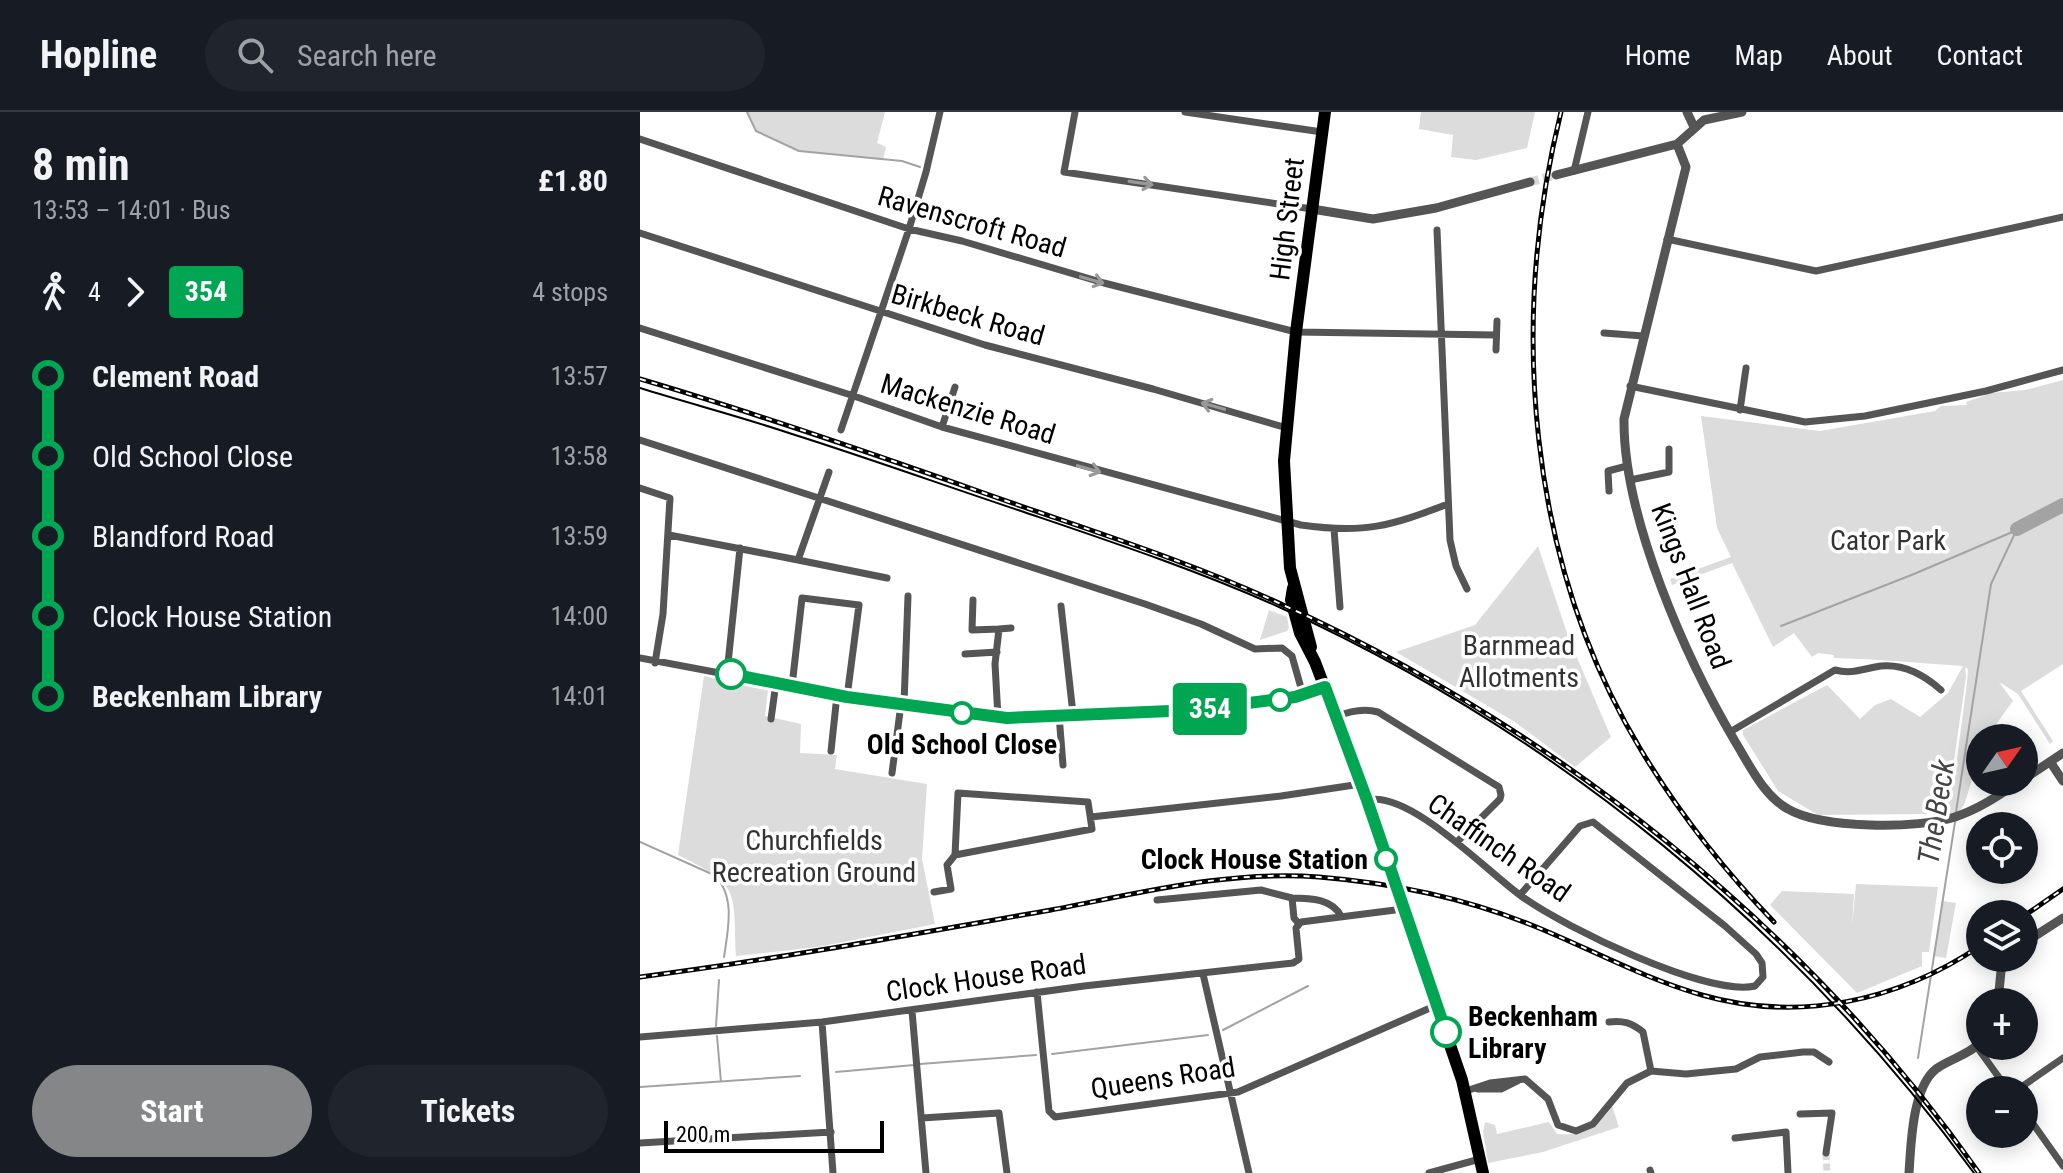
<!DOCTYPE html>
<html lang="en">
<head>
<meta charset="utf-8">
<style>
	:root { --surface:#171b24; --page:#20242c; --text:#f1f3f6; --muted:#9ea1a6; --line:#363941; --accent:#858687 }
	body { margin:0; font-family:"Roboto Condensed",sans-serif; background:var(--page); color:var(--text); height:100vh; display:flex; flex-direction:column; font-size:30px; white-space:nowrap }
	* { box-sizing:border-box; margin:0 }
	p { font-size:26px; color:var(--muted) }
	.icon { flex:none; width:44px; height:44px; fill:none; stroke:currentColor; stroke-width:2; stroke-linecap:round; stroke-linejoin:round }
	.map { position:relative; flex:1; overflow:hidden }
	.panel { display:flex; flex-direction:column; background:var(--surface); width:640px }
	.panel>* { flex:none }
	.badge { padding:0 16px; border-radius:6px; font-size:28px; line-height:52px }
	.needle { width:52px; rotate:56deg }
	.tools { position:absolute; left:1326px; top:612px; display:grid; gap:16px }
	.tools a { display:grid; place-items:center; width:72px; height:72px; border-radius:50%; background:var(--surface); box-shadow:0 4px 20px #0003; font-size:40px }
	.scale { position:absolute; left:24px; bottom:20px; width:220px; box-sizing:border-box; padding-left:8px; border:4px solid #000; border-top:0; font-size:22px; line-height:28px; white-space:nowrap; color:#000; -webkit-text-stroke:6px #fff; paint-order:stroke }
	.map>.badge { position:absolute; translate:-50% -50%; box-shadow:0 0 0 4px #fff }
	.legs { display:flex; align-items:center; gap:12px; height:88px; padding:0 32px; font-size:26px }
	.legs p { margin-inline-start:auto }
	.summary { display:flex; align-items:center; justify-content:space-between; height:136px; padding:0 32px }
	h1 { font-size:44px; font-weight:700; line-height:60px }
	.primary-button { display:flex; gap:16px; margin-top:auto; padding:16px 32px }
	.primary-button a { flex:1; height:92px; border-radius:48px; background:var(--accent); color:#fff; font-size:32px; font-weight:700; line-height:92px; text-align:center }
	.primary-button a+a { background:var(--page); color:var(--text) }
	ul { padding:0 32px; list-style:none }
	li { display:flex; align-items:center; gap:28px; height:80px; font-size:30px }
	li i { display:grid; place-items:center; width:12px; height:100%; margin:0 10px; background:currentColor }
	li i::after { content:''; width:20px; height:20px; margin:-10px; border:6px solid; border-radius:50%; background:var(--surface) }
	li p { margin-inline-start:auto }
	li:first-child i { background:linear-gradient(#0000 50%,currentColor 0) }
	li:last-child i { background:linear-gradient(currentColor 50%,#0000 0) }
	header { display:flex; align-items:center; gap:48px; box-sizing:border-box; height:112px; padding:0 40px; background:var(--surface); border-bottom:2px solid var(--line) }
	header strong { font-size:38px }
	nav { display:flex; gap:44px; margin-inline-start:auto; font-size:28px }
	.search { width:560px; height:72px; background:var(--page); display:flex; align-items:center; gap:20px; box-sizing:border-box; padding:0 28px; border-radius:44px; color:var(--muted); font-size:30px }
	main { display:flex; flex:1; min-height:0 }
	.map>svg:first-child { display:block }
</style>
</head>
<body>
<header>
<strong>Hopline</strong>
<div class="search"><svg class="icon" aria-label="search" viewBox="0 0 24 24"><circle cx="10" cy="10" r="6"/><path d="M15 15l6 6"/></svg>Search here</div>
<nav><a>Home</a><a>Map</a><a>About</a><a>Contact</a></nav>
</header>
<main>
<section class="panel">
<div class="summary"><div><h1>8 min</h1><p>13:53 – 14:01 · Bus</p></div><b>£1.80</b></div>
<div class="legs"><svg class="icon" aria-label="walk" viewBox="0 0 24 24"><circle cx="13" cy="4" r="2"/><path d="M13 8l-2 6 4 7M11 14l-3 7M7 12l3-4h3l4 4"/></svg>4<svg class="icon" aria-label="forward" viewBox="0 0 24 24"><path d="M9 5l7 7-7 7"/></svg><b class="badge" style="background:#00a651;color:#fff">354</b><p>4 stops</p></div>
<ul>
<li><i style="color:#00a651"></i><b>Clement Road</b><p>13:57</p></li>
<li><i style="color:#00a651"></i><span>Old School Close</span><p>13:58</p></li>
<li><i style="color:#00a651"></i><span>Blandford Road</span><p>13:59</p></li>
<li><i style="color:#00a651"></i><span>Clock House Station</span><p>14:00</p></li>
<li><i style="color:#00a651"></i><b>Beckenham Library</b><p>14:01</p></li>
</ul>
<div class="primary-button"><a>Start</a><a>Tickets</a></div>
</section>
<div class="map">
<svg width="1423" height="1061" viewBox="0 0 1423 1061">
	<rect width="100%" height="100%" fill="#fff"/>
	<path fill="#dcdcdc" d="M107 0H245L237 31 246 35 243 48 159 39 116 19Z
		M781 0H895L887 36 836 48 811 45 813 23 779 17Z
		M1423 268V392L1396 408H1402L1423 397V552L1381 579 1413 629 1410 632 1378 582 1359 570 1373 589 1346 626H1340L1331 671 1324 693 1317 703 1304 701 1314 670 1327 570 1328 557 1325 555 1326 565 1309 683 1289 702 1178 703 1138 679 1103 623V618L1187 573 1220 607 1235 593 1251 587 1280 605 1308 581 1323 554C1280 551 1237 547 1194 546V543L1178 541 1172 545 1154 521 1133 535 1092 451 1032 473 1030 467 1091 445 1077 416 1061 304 1180 319 1295 299 1301 294 1327 293 1326 290 1351 281 1385 278Z
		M898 434 929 527 971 625 935 655 875 610 756 540 835 513Z
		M629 498 647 505 649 516 647 519 620 528Z
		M64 564 128 578 125 604 161 612 160 641 197 643 195 657 287 672 282 747 295 812 178 835 96 844C93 777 101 774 38 743Z
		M1216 772 1298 775 1289 840H1282V854L1217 881 1130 793 1142 779 1214 782 1212 815Z
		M1303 789 1316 791 1306 846 1293 844Z
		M972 994 979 1015 903 1040 848 1051 843 1020 845 1010 855 1013 857 1022 909 1010 917 1022C942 1024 958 1016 972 994Z"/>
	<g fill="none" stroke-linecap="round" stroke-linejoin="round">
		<path stroke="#a3a3a3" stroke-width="2" d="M107 0 116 19 159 39 262 49 280 55
			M1141 514 1274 462 1377 418
			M1316 700 1351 472 1377 417
			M0 730 74 763C96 783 88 818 84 845
			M76 914 79 868
			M583 918 668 874
			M77 924 81 970
			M412 942 568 923
			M1278 946 1315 710
			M280 952 396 943
			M196 960 274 953
			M0 975 160 964"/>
		<path stroke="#a3a3a3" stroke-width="14" d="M1377 417 1423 393"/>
		<path stroke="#d9d9d9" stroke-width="7" stroke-dasharray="7 3.5" stroke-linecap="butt" d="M1186 1041 1187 1061"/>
		<path stroke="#d9d9d9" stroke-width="9" stroke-dasharray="9 4.5" stroke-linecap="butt" d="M890 70 916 63"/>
		<path stroke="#555" stroke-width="7" d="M435 0 424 60 672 97
			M545 0 682 20
			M0 27 269 117 322 129 464 171 656 220 856 223
			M934 59 948 0
			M797 118 810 428 816 454 827 477
			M0 121 345 233 513 277 647 316
			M1027 127 1176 159 1423 105
			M0 216 214 284 302 315 661 413C725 422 750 414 808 392
			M964 221 1003 224
			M856 238 857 209
			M990 274 1165 310 1225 304 1346 279 1423 258
			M1100 298 1106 256
			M302 315 315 275
			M201 318 269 117 286 60 300 0
			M0 328 505 492 561 512 615 537 642 536 652 544 663 583
			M990 368 1029 360V337
			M0 376 30 386 23 502 15 551
			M969 379 968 359 987 354
			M694 417 700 495
			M29 423 158 448 189 360
			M158 448 247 466
			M333 488 332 518 359 517 355 552 358 605
			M421 494 433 602
			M359 517 371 516
			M325 542 357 540
			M0 546 207 585 367 606 554 598 655 585 685 575
			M87 561 100 436
			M152 574 162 486 219 493 207 585
			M264 592 268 484
			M419 603 423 653
			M696 605C710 599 723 596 738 600L859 675 861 683 860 687 817 730
			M131 607 136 571
			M1090 620 1195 558C1210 562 1220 558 1235 555 1260 550 1283 562 1301 578
			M191 639 197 583
			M252 661 261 592
			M318 681 448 690 452 717 315 743Z
			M727 688C771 678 849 762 884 786 925 815 1067 885 1115 874L1123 865 1122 851 1116 842 1085 814 953 710 940 714 880 783
			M451 705 641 684 721 672
			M294 780 311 777 307 753 315 743
			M517 788 621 778 652 786
			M659 812 654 806 652 786C671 786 692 787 701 804
			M563 862 609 1061
			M397 880 409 999 415 1005 598 980 797 893
			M272 899 286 1061
			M182 910 193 1061
			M969 910C983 908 992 911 1003 920L1011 959
			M0 925 182 910 444 874 653 851 659 847 656 816 661 810 763 797
			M1337 935 1368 978
			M838 977H861L879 968
			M1377 978 1423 946
			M826 979 850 971 885 967 908 987 918 1013 936 1019 953 1012 987 971 1011 959 1046 962 1096 957 1120 945 1163 940H1174L1189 950
			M1384 999 1423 1054
			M1160 1002 1192 1001 1186 1041
			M282 1006 359 1001 367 1061
			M1095 1026 1146 1020 1148 1061
			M0 1031 191 1020
			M1010 1058 1011 1061
			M789 1061 840 1047"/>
		<path stroke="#555" stroke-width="9" d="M1047 0 1054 15
			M1102 0 1064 8 1037 32 1046 55 984 307C983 405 1046 547 1096 631 1110 654 1124 684 1148 697 1181 717 1279 717 1315 705 1339 697 1358 684 1379 670
			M916 63 1037 32
			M672 97 733 107 796 96 890 70
			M1411 651 1423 669
			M1384 667 1423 641
			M1384 831 1423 806
			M1358 890 1361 859 1366 846
			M1269 1061C1271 1033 1272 976 1296 957 1310 947 1328 943 1340 931"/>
		<path stroke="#000" stroke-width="12" d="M653 476 651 488 660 521 675 550 714 653 822 968 843 1061
			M671 535 650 456 644 349 656 220 685 0"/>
		<path stroke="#000" stroke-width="2" d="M0 276C51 292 102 305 152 322 228 346 303 373 378 398 466 428 554 457 639 495 915 620 1155 817 1334 1061"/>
		<defs>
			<path id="rail" d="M921 0C869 210 887 450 1001 638 1039 701 1083 757 1134 810
				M0 267C115 301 228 340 341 380 442 416 544 447 641 492 916 617 1164 813 1339 1061
				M1384 804 1423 777
				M0 865C138 847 274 822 411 798 501 781 588 758 679 765 752 771 821 785 889 812 947 835 1002 866 1062 883 1159 911 1258 889 1340 834"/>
		</defs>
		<use href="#rail" stroke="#000" stroke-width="5"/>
		<use href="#rail" stroke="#fff" stroke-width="2" stroke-dasharray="6" stroke-linecap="butt"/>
	</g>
	<defs><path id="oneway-shaft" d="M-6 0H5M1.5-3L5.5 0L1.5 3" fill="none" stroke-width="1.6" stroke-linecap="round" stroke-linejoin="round" transform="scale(2)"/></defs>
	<g stroke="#999">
		<use href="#oneway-shaft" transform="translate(501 71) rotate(8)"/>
		<use href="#oneway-shaft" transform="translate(452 168) rotate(16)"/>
		<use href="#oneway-shaft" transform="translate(573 294) rotate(-164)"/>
		<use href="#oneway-shaft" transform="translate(449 357) rotate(16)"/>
	</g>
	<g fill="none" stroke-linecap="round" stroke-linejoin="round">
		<defs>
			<path id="line-1" d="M91 562 207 585 367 606 554 598 655 585 685 575 727 688 806 920"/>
		</defs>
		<use href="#line-1" stroke="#fff" stroke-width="18"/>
		<use href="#line-1" stroke="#00a651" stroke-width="12"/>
	</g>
	<g fill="#fff" stroke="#00a651" stroke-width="4">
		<circle cx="91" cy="562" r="14"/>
		<circle cx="640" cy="588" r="10"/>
		<circle cx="322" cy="601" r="10"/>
		<circle cx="746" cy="747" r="10"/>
		<circle cx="806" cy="920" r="14"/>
	</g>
	<g text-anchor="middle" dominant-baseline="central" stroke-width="7" stroke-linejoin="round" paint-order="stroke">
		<g font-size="28" fill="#000" stroke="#fff">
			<text transform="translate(647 107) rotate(-83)">High Street</text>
			<text transform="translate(332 110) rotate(16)">Ravenscroft Road</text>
			<text transform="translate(328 203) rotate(16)">Birkbeck Road</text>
			<text transform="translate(328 297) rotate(17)">Mackenzie Road</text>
			<text transform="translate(1051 474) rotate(69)">Kings Hall Road</text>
			<text transform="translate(859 736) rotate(35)">Chaffinch Road</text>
			<text transform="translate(346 866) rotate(-8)">Clock House Road</text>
			<text transform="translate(523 966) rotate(-9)">Queens Road</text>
		</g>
		<g font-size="28" fill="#333" stroke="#fff">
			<text x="1248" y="428">Cator Park</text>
			<text x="879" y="533">Barnmead<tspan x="879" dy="32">Allotments</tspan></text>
			<text x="174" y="728">Churchfields<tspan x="174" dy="32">Recreation Ground</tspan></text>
		</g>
		<g font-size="28" font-weight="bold" fill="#000" stroke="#fff">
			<text x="322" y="632">Old School Close</text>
			<text x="728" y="747" text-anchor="end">Clock House Station</text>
			<text x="828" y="904" text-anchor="start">Beckenham<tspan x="828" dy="32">Library</tspan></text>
		</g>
		<g font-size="30" font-style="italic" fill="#444" stroke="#fff">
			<text transform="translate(1296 700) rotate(-81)">The Beck</text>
		</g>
	</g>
</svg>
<div class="tools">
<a><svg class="needle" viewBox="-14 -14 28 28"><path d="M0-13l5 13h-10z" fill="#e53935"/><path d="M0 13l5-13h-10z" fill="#9ea1a6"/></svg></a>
<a><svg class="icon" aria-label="locate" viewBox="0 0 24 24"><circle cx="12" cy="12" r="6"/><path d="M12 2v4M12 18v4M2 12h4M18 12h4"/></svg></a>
<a><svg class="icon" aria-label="layers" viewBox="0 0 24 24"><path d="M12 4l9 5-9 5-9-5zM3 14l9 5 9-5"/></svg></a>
<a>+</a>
<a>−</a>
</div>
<div class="scale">200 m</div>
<b class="badge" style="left:570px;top:597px;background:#00a651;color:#fff">354</b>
</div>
</main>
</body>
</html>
